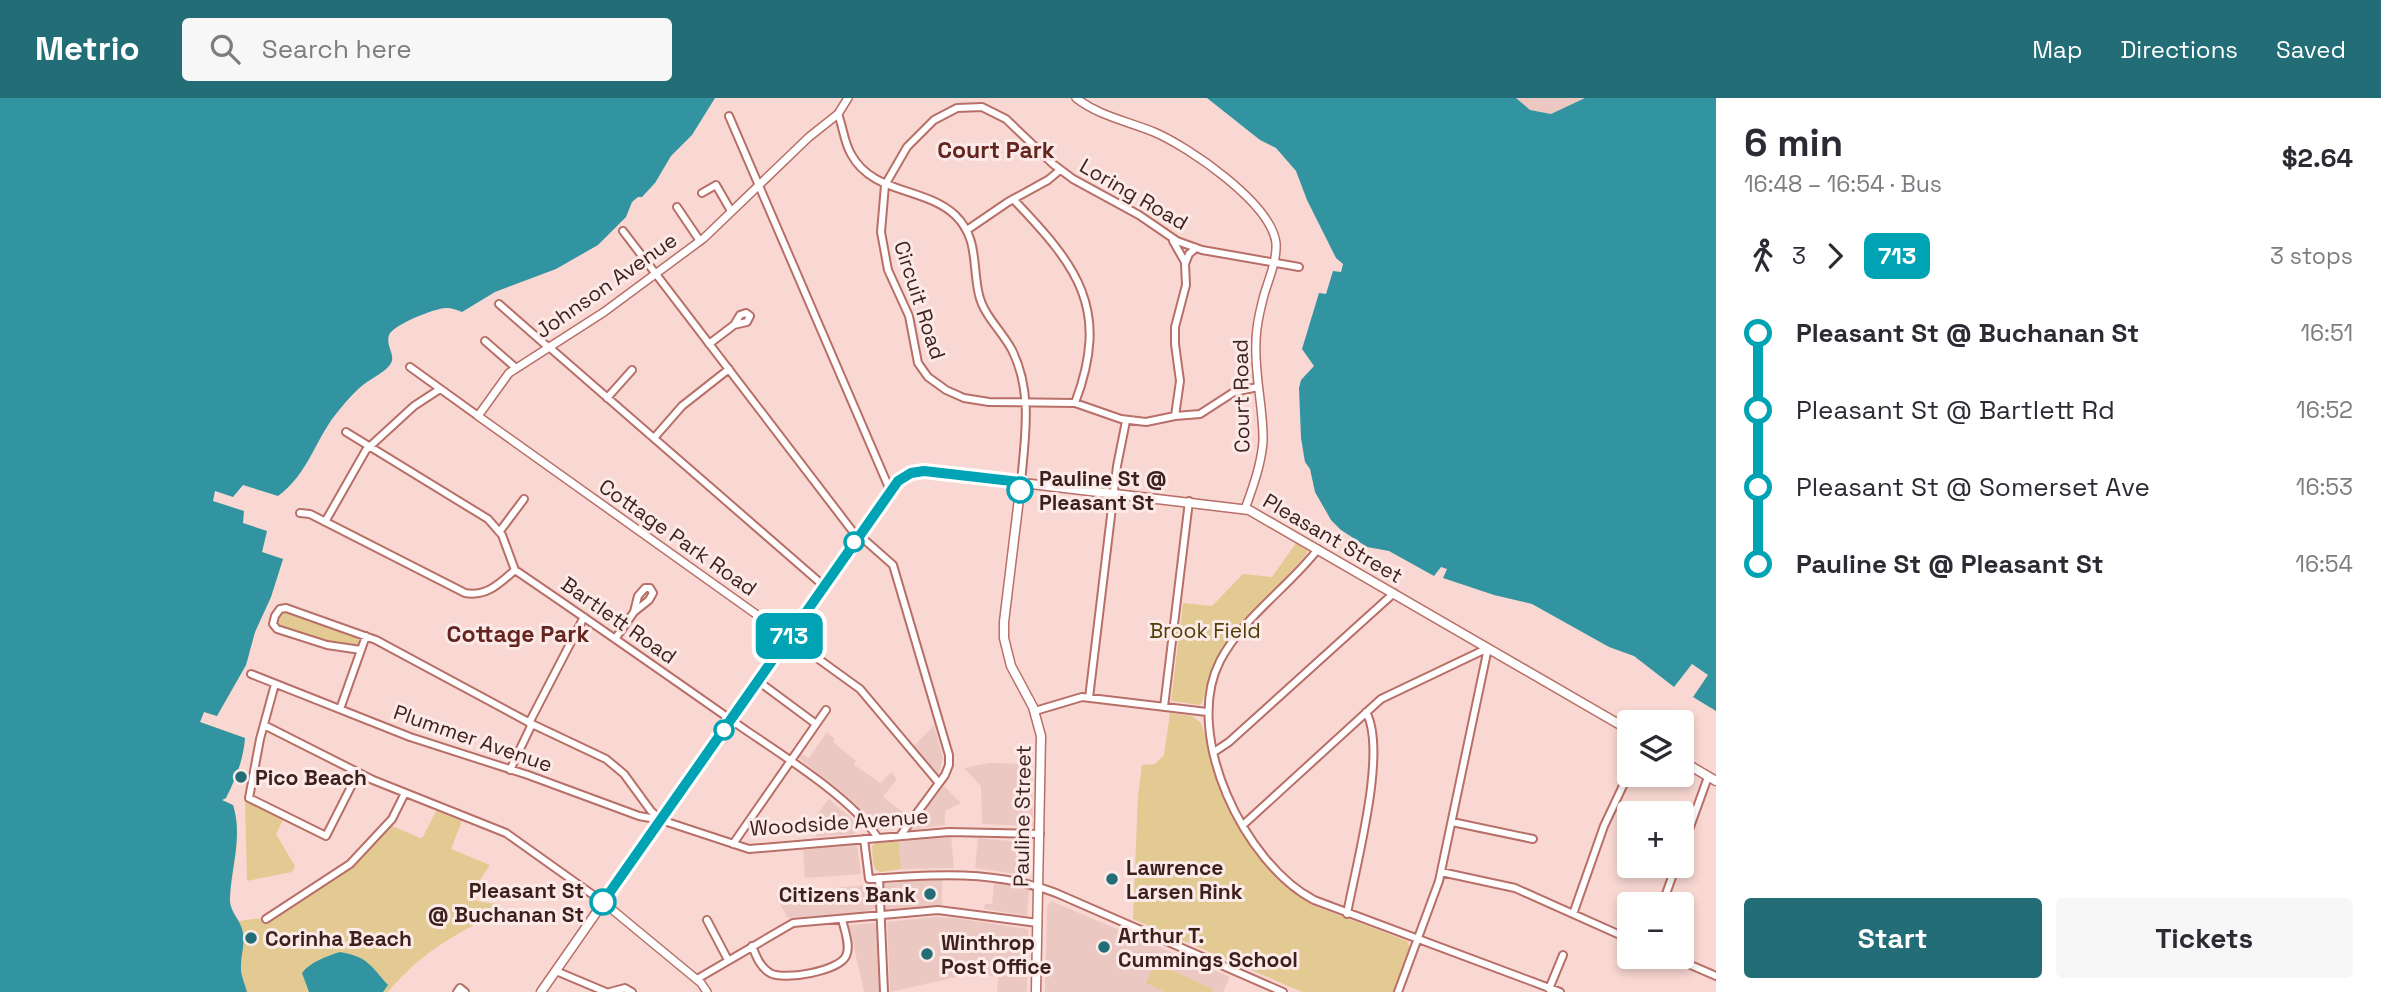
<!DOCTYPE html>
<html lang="en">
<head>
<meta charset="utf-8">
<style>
	:root { --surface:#fff; --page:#f7f7f7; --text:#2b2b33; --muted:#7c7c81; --accent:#236d76 }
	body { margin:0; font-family:"Space Grotesk",sans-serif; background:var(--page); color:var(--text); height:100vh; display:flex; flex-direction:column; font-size:26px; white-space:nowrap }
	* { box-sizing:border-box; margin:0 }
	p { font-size:23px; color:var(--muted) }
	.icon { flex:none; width:38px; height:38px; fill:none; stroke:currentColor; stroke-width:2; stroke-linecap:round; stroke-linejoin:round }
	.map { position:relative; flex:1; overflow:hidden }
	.drawer { display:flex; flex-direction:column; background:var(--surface); width:665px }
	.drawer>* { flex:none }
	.badge { padding:0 14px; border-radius:10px; font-size:24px; line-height:46px }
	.buttons { position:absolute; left:1617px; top:612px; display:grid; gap:14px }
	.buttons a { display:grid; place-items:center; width:77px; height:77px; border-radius:7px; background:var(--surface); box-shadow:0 4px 10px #0003; font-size:35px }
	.map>.badge { position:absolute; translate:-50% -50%; box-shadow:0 0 0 4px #fff }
	.legs { display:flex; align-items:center; gap:10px; height:77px; padding:0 28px; font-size:23px }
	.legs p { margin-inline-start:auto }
	.summary { display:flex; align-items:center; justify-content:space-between; height:119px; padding:0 28px }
	h1 { font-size:38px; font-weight:700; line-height:52px }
	.primary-button { display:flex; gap:14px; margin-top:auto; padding:14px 28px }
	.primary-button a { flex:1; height:80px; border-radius:7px; background:var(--accent); color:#fff; font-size:28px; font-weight:700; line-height:80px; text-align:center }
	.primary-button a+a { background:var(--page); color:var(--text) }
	ul { padding:0 28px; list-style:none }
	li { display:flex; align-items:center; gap:24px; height:77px; font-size:26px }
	li i { display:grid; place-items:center; width:10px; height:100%; margin:0 9px; background:currentColor }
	li i::after { content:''; width:18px; height:18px; margin:-9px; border:5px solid; border-radius:50%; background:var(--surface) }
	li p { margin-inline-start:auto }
	li:first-child i { background:linear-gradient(#0000 50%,currentColor 0) }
	li:last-child i { background:linear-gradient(currentColor 50%,#0000 0) }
	header { display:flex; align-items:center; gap:42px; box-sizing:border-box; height:98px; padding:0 35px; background:var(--accent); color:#fff }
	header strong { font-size:33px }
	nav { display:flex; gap:38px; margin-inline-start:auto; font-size:24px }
	.search { width:490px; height:63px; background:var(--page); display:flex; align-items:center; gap:18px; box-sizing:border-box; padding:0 24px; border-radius:7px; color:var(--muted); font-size:26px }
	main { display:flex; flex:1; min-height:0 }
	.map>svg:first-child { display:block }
</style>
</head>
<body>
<header>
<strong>Metrio</strong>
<div class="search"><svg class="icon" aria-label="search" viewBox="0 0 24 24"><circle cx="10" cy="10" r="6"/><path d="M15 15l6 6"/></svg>Search here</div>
<nav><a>Map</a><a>Directions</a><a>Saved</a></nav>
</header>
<main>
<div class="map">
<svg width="1716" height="894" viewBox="0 0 1716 894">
	<rect width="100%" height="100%" fill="#f9d8d3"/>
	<path fill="#ecc8c3" d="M1516 0H1585L1551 16 1530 12Z
		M934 627 943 660 938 678 913 649Z
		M827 634 835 641 833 644 856 663 854 667 881 685 891 674 897 681 883 699 907 717 899 727 894 729 878 726 799 660 801 656 809 660Z
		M990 665 1032 666 1033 728 982 726 981 688 964 670Z
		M944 688 961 705 945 713V727L909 732Z
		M829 701 857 725 858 729 854 736 816 739V718Z
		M951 738 954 770 901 771 899 743Z
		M978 740 1010 743 1026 747 1030 750 1029 778 975 770Z
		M857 746 861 776 805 780 803 752Z
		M942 780V807L885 812 884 784Z
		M994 785 1029 792 1027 818 984 811 985 806H992Z
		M875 786 876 810 865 814 788 820 776 799 783 795Z
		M1051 803 1230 879 1223 894H1045L1047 809Z
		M932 819 955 820 1028 831 1027 894H997L998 879 974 875 890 894 887 824Z
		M877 825 879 894H864L849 827Z"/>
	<path fill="#e3ca92" d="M267 433 262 454 283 461 271 499 255 534 246 567 217 618 204 614 200 624 245 640C243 663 236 680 226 700L222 702 233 707C240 729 237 753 233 775 232 786 228 798 230 809 231 815 236 819 239 823L262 820 268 817 271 820 347 771 390 727 420 740 423 739 436 713 462 723 451 751 490 767 471 795 477 803 496 806 497 813 491 815 493 817C450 839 420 856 388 894H217L189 570Z
		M1296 445 1308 452 1305 458 1225 545 1212 569 1202 605 1199 607 1171 603 1183 505 1212 508 1243 476 1272 479Z
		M286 513 357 539 360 545C339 554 298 535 277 527L278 519Z
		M1170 615 1192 618 1201 625 1228 707 1250 746 1280 784 1312 807 1407 843 1410 849 1393 894H1302L1133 821 1138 698 1142 667 1155 666 1164 657Z
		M245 703 283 722 276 736 295 768 292 774 247 783Z
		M899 743 901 771 881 774 876 772 873 766 872 748 876 745Z
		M1155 865 1213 891 1212 894H1165L1146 885Z"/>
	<path fill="#3294a1" d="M0 0H715L692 37 671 58 655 85 642 99H638L632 104 626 119 598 147 556 171 495 194 462 214C457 212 452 210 446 210 435 210 393 227 389 237 385 249 398 258 389 268 383 275 374 279 367 284 357 291 348 301 340 311 316 338 309 376 278 398L243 387 233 399 215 393 213 403 244 413 243 425 267 433 262 454 283 461 271 499 255 534 246 567 217 618 204 614 200 624 245 640C243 663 236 680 226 700L222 702 233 707C243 738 231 769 230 800 229 814 241 821 243 835 245 847 241 856 241 867 240 876 245 886 247 894H0Z
		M1207 0H1516L1530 12 1551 16 1585 0H1716V613L1693 599 1708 577 1692 566 1674 589 1634 558 1609 549 1532 506 1494 497 1443 480 1447 471 1441 469 1434 478 1389 453 1367 449 1341 432 1331 422 1315 394 1310 371 1305 364 1301 340 1299 290 1301 282 1314 268 1302 251 1319 195 1326 196 1333 173 1341 174 1343 166 1336 160 1307 102 1296 73 1276 50 1260 42Z
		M340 854C368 859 370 867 388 887L383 894H309L302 875C310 864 327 858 340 854Z"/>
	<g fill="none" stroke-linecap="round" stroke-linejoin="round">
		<defs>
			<path id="minor" d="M838 16C843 29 844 44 851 56 872 96 925 89 955 117 979 140 972 168 979 197 984 218 1002 233 1012 252 1033 294 1025 340 1021 384
				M729 18 890 392
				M702 95 716 87 731 113
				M1013 101C1077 168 1111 210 1075 305
				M677 109 700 143
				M967 132 1008 104 1048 82 1060 72
				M623 133 857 439
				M1173 143 1185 164
				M499 206 548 249
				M485 243 516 270
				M709 246 734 227 740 217 746 215 750 218 747 224 734 227
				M549 249 824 488
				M410 269 478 318
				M1258 289 1234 294 1200 316 1175 318 1146 324 1121 321 1075 305 989 304 964 300 946 292 928 279 918 265 909 218 888 172 881 134 885 87 907 49 934 22 957 10 982 9 1006 21 1053 66 1073 81 1139 117 1177 143 1202 152 1299 169
				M607 300 632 272
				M1175 318 1180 283 1175 246V229L1186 187 1185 166 1189 156 1196 150
				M346 334 488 421 502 437 515 472C593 525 670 579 747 633 787 660 852 701 878 740
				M654 340 682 308 729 271
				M300 415 310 416 465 495C487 499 500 485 515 472
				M325 424 366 352 414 308 440 291
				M500 433 524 401
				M859 437 893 467 949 657V667L945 677 900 738
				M1318 451C1289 489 1242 520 1220 563 1182 637 1245 766 1314 802L1560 894
				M788 539 860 591 939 685
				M615 541 634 514 649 502 653 495 650 490H645L638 498 634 514
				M361 552 327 547 277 531 273 526 275 518 280 511 286 510 376 542 532 626 606 661 624 676 651 713 661 722 749 751 949 734 1040 736
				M251 576 410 639 528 677 639 718 661 722
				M758 583 816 626
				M275 586 260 641 249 700 326 738 358 675
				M1089 600 1117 368 1126 323
				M1164 609 1189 403
				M340 611 366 538
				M1035 613 1082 599 1207 614
				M529 625 584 519
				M264 627 373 682 506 735 603 804
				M1214 654 1229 644 1394 495
				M510 672 532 626
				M1452 724 1533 741
				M1243 727 1381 601 1488 550
				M864 741 869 781C932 776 996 772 1056 795L1283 894
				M733 746 826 612
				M1682 751 1708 679
				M1441 774 1515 790 1629 841
				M879 780 884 894
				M1662 807 1676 768
				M1347 816C1355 770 1388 653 1366 614
				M1573 816 1604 728 1629 675
				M266 821 350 766 392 721 405 695
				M707 822 728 862
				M752 848C756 858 760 869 770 875 784 883 839 873 846 858 851 848 844 831 842 821
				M1672 859 1716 878
				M556 873 606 894
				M697 881 793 825 938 812 1038 825
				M1549 891 1563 857
				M457 894 460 890 465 894
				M610 894 625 890 632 894
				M1398 894 1439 783 1488 550"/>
			<path id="tertiary" d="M1076 0C1099 18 1127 23 1154 34 1189 49 1271 105 1276 145 1277 163 1269 180 1264 197 1260 212 1256 228 1256 244 1254 277 1264 311 1263 344 1261 367 1253 389 1245 411
				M788 539 478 318 509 275 604 214 704 140 809 39 838 16 848 0
				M603 804 701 885 707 894"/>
			<path id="secondary" d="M1021 384 1004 524V540L1011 568 1033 609 1041 638 1036 894
				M1682 663 1716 683
				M541 894 892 390C902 377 914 372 931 374L1249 412 1629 632"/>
		</defs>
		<use href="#minor" stroke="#b86f67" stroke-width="10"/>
		<use href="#tertiary" stroke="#b86f67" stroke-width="10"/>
		<use href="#secondary" stroke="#b86f67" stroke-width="11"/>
		<use href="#minor" stroke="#fff" stroke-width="6"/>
		<use href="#tertiary" stroke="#fff" stroke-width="7"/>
		<use href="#secondary" stroke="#fff" stroke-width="8"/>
	</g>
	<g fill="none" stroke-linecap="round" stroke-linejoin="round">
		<defs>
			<path id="line-1" d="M603 804 898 383 911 375 924 373 1021 384 1020 392"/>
		</defs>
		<use href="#line-1" stroke="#fff" stroke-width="16"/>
		<use href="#line-1" stroke="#00a3b4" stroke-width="10"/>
	</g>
	<g fill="#fff" stroke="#00a3b4" stroke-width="3.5">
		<circle cx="1020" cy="392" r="12"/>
		<circle cx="854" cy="444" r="9"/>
		<circle cx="724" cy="632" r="9"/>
		<circle cx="603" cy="804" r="12"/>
	</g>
	<g fill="#236d76" stroke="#fbeae7" stroke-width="2.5">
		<circle cx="241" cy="679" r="7"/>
		<circle cx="1112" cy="781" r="7"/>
		<circle cx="930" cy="796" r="7"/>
		<circle cx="251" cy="840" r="7"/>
		<circle cx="1104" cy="849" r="7"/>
		<circle cx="927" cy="856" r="7"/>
	</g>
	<g text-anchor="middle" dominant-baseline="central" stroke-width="6" stroke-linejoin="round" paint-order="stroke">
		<g font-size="21" fill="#3d1f1c" stroke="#fbeae7">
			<text transform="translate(1134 96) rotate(30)">Loring Road</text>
			<text transform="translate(606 187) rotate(-35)">Johnson Avenue</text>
			<text transform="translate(920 202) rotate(72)">Circuit Road</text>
			<text transform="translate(1241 298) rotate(-91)">Court Road</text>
			<text transform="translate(678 439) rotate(35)">Cottage Park Road</text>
			<text transform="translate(1333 440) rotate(30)">Pleasant Street</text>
			<text transform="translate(619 522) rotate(35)">Bartlett Road</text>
			<text transform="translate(473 640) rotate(19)">Plummer Avenue</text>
			<text transform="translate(1022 718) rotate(-89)">Pauline Street</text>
			<text transform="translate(839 724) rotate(-4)">Woodside Avenue</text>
		</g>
		<g font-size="21" font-weight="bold" fill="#3d1f1c" stroke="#fbeae7" text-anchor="start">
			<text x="1039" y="380">Pauline St @<tspan x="1039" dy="24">Pleasant St</tspan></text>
			<text x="584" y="792" text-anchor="end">Pleasant St<tspan x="584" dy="24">@ Buchanan St</tspan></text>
		</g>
		<g font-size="21" fill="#503c05" stroke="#fbeae7">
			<text x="1205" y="532">Brook Field</text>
		</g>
		<g font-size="21" font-weight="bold" fill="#3d1f1c" stroke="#fbeae7" text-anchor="start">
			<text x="255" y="679">Pico Beach</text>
			<text x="1126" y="769">Lawrence<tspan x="1126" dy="24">Larsen Rink</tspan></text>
			<text x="916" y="796" text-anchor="end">Citizens Bank</text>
			<text x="1118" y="837">Arthur T.<tspan x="1118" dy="24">Cummings School</tspan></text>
			<text x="265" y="840">Corinha Beach</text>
			<text x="941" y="844">Winthrop<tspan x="941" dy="24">Post Office</tspan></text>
		</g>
		<g font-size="23" font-weight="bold" fill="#64241f" stroke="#fbeae7">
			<text x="996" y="52">Court Park</text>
			<text x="518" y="536">Cottage Park</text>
		</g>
	</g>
</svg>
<div class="buttons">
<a><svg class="icon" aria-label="layers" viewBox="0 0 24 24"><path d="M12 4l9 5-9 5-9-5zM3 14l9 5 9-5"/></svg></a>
<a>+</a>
<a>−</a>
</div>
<b class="badge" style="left:789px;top:538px;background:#00a3b4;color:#fff">713</b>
</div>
<section class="drawer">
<div class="summary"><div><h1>6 min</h1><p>16:48 – 16:54 · Bus</p></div><b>$2.64</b></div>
<div class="legs"><svg class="icon" aria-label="walk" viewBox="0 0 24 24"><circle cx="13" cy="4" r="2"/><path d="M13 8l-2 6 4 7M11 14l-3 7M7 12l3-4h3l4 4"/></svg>3<svg class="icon" aria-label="forward" viewBox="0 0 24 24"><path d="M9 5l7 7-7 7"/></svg><b class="badge" style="background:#00a3b4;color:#fff">713</b><p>3 stops</p></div>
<ul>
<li><i style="color:#00a3b4"></i><b>Pleasant St @ Buchanan St</b><p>16:51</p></li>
<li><i style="color:#00a3b4"></i><span>Pleasant St @ Bartlett Rd</span><p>16:52</p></li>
<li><i style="color:#00a3b4"></i><span>Pleasant St @ Somerset Ave</span><p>16:53</p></li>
<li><i style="color:#00a3b4"></i><b>Pauline St @ Pleasant St</b><p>16:54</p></li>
</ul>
<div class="primary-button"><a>Start</a><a>Tickets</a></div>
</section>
</main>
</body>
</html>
